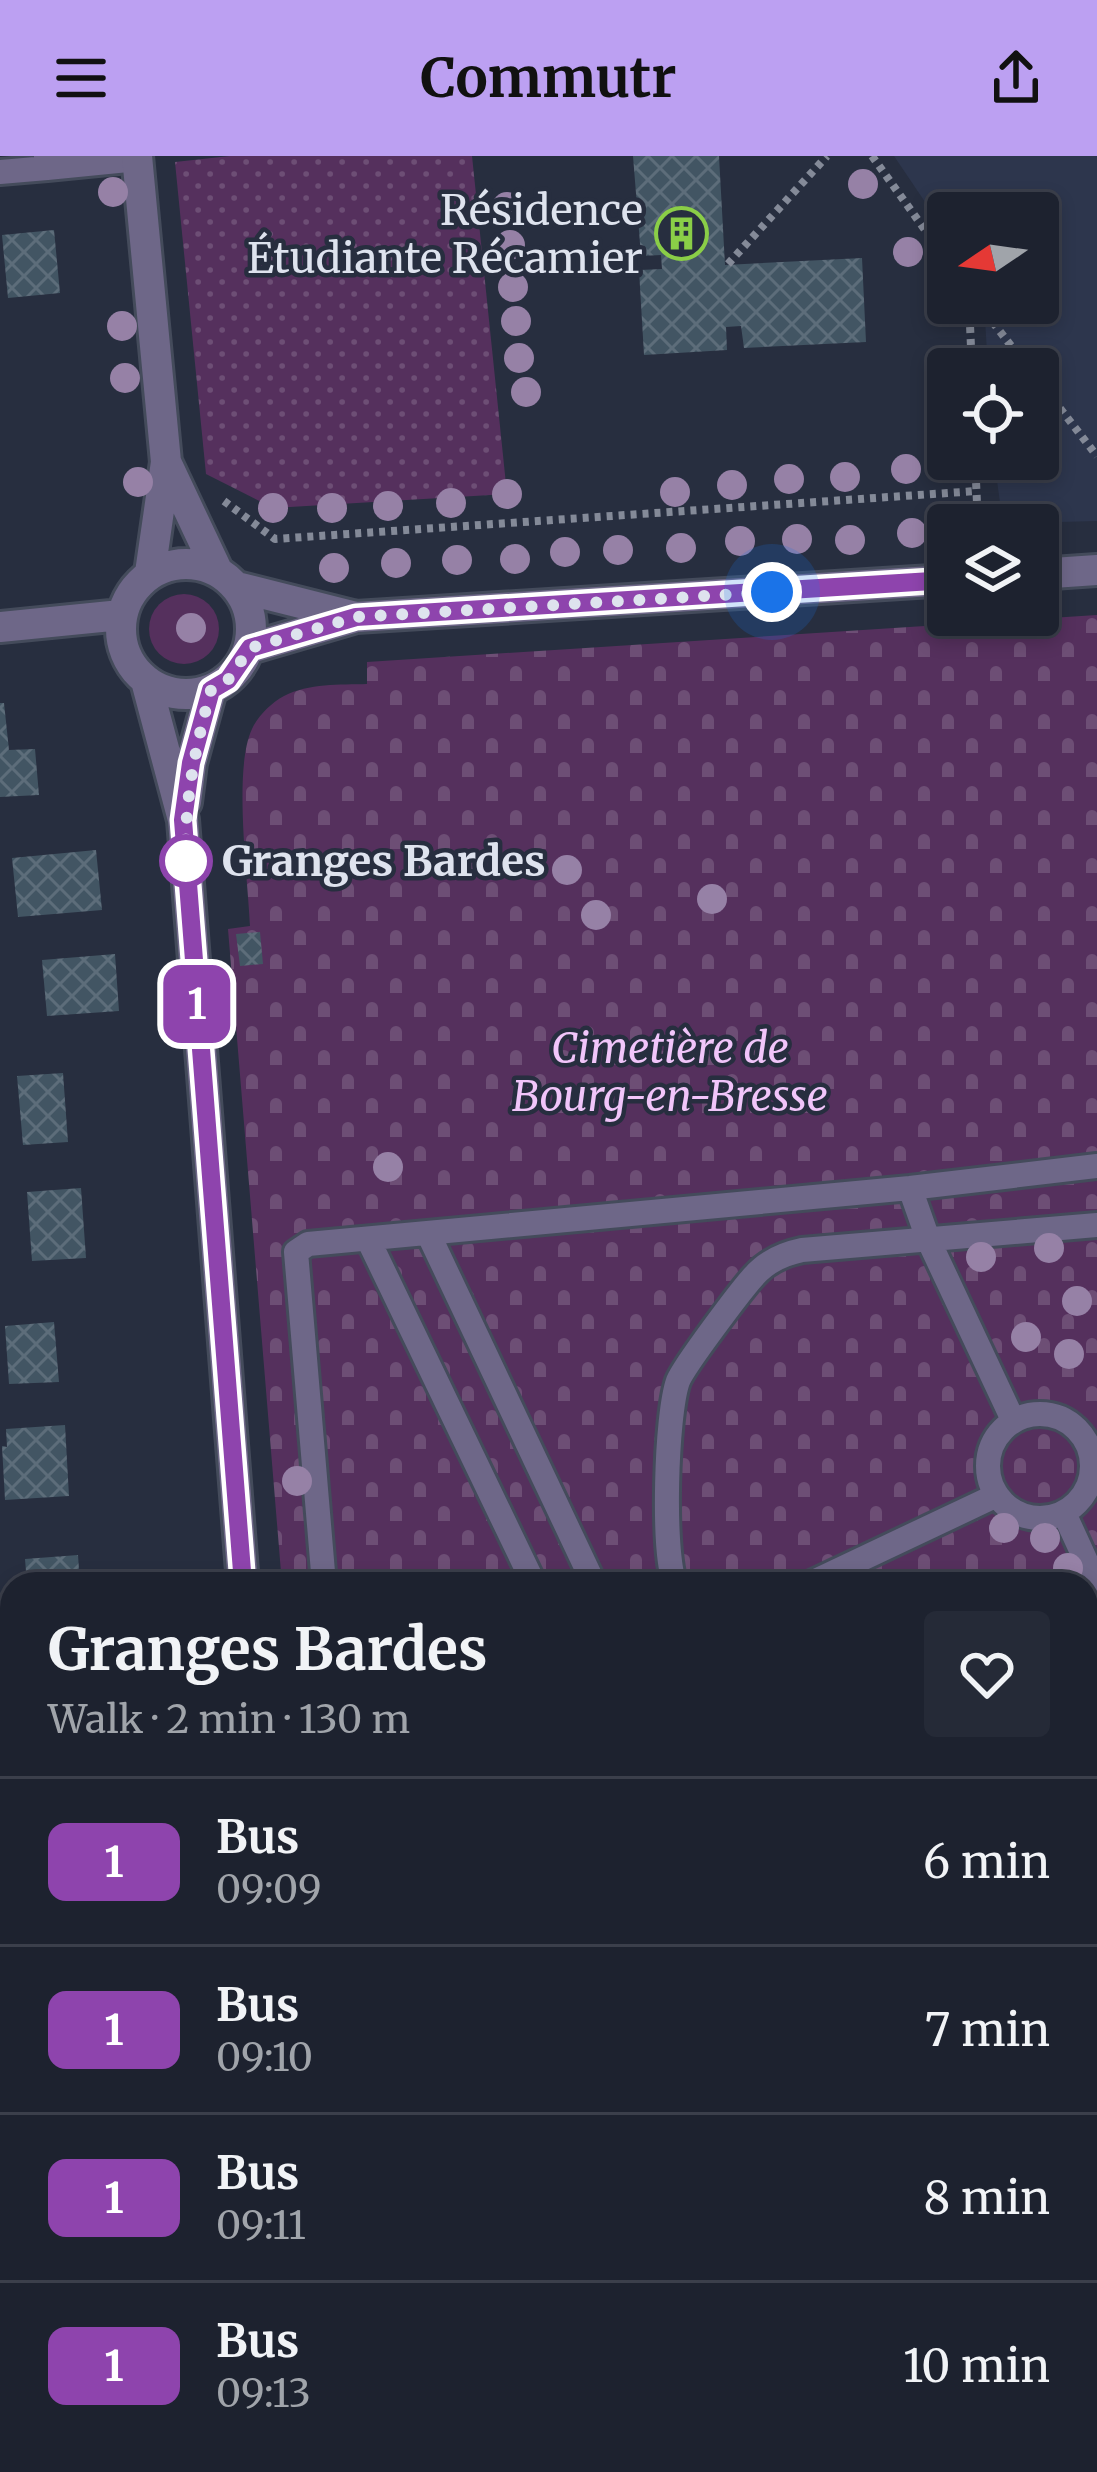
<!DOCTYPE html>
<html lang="en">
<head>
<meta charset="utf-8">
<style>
	:root { --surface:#1d222f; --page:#252a37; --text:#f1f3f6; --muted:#a0a4aa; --line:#3b3f4b; --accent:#bca0f2 }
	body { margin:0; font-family:Merriweather,serif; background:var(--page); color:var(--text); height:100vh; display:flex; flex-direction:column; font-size:45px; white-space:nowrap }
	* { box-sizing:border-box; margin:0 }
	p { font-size:39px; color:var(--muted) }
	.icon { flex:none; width:66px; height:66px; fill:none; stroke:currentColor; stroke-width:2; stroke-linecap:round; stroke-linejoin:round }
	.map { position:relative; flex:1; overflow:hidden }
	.details { position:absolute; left:0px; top:1416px; width:1098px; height:900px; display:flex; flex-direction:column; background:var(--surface); border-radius:36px 36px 0 0; box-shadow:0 6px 18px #0003,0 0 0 3px var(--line) }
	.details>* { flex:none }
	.badge { padding:0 24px; border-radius:18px; font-size:42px; line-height:78px }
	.needle { width:78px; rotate:257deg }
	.controls { position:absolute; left:927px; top:36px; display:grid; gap:24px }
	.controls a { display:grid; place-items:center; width:132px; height:132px; border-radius:12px; background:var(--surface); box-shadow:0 6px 18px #0003,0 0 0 3px var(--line); font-size:60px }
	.you { position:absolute; width:60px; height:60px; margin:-30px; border:9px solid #fff; border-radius:50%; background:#1a73e8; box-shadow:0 0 0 18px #1a73e833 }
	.map>.badge { position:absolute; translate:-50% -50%; box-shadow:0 0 0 6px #fff }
	.round { display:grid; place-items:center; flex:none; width:126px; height:126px; border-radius:12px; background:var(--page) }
	.headline { display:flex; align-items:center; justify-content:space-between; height:204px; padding:0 48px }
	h1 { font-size:57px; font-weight:700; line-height:90px }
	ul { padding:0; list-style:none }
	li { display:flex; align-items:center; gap:36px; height:168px; padding:0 48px; border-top:3px solid var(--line) }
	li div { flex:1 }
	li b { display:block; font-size:45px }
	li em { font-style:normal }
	li .badge { min-width:132px; font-weight:700; text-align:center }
	header { display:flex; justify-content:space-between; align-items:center; height:156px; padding:0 48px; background:var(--accent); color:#111; font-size:54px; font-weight:700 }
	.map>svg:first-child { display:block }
</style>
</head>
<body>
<header><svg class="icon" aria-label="menu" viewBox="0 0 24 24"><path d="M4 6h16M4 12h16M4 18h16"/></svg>Commutr<svg class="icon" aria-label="share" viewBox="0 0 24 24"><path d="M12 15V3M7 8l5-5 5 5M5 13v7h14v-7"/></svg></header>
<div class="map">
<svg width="1097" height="2316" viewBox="0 0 1097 2316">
	<defs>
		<pattern id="cemetery-stones" width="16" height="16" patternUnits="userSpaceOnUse" patternTransform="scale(3)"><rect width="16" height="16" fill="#55305d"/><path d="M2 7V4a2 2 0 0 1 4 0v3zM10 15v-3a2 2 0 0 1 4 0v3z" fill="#6d4e75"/></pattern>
		<pattern id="park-dots" width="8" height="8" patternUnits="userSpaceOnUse" patternTransform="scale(3)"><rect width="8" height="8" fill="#55305d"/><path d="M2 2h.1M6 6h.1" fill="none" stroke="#6d4e75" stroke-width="1.8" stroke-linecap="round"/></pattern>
		<pattern id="building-cross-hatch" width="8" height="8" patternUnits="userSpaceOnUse" patternTransform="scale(3)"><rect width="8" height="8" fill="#425563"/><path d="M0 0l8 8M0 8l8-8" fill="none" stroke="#5d6d7a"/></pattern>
	</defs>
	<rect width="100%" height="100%" fill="#272e3f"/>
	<path fill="#2d364d" d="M894 0H1097V365L1023 367 1001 354 994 303H1038V213H988L984 147H1038V57H948V80Z"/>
	<path fill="#55305d" d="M149 473a35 35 0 1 1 70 0a35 35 0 1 1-70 0Z"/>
	<path fill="url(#cemetery-stones)" d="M1097 459V2316H354L353 2304H1086V1428H282L228 773 250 770C248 722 233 613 252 573 258 560 271 547 284 540 309 527 340 529 367 528V506Z"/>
	<path fill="url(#park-dots)" d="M230 0H472L507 338 273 352 206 318 175 6Z"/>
	<path fill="url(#building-cross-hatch)" d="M633 0H719L725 109 862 102 866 186 744 192 741 170 726 171 727 194 644 199 639 114 662 113 661 99 641 100Z
		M54 74 60 137 8 142 2 79Z
		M0 547H4L9 594 35 593 39 639 0 641Z
		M96 694 102 754 18 761 12 702Z
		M260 776 263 808 240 810 236 778Z
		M115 798 119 855 47 860 42 804Z
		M63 917 68 986 23 989 17 920Z
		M81 1032 86 1102 32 1105 27 1036Z
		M54 1166 59 1226 9 1228 5 1170Z
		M65 1269 69 1340 5 1344 2 1290 7 1291 6 1273Z
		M78 1399 80 1428H27L25 1403Z
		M93 2304H153L154 2310 95 2316Z"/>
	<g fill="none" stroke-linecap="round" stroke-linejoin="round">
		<defs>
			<path id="lane" d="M46 0 47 12 138 3
				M0 16 47 12
				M910 1032 928 1083 1013 1264
				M428 1077 594 1428
				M368 1083 534 1428
				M988 1310a52 52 0 1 1 104 0a52 52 0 1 1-104 0Z
				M1064 1357 1097 1429
				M324 1428 296 1096 308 1088 910 1032 1097 1010
				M675 1428C662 1396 666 1259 678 1225 684 1210 741 1134 754 1120 767 1105 783 1098 802 1094L1097 1069
				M809 1428 997 1339
				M1086 1627 1097 1621
				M1086 1693 1097 1686
				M1086 2246 1097 2263
				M398 2304 399 2316
				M1043 2304 1050 2316"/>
			<path id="street" d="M137 0 166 306 150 417
				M166 306 217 414
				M121 473a65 65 0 1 1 130 0a65 65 0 1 1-130 0Z
				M1038 418 1097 414
				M237 431 356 461
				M0 471 121 459
				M250 492 356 461 948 424
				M146 525 183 664 243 1428
				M186 646 191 607 211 534
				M312 2304 313 2316"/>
		</defs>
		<use href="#lane" stroke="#444b5b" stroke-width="30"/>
		<use href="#street" stroke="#444b5b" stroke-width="36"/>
		<path stroke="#848a98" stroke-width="8" stroke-dasharray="6 6" stroke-linecap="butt" d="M872 0 948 106
			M728 108 827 0
			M969 147 972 213
			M978 147 1029 213
			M1038 224 1097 300
			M975 303 978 369
			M224 345 275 383 977 335"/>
		<use href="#lane" stroke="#6e6788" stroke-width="24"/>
		<use href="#street" stroke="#6e6788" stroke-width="30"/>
	</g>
	<g fill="#9681a6">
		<circle cx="863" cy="28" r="15"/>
		<circle cx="113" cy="36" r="15"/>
		<circle cx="507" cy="51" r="15"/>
		<circle cx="510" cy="89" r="15"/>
		<circle cx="908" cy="96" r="15"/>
		<circle cx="513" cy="131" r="15"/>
		<circle cx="516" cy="165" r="15"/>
		<circle cx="122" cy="170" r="15"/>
		<circle cx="519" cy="202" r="15"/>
		<circle cx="125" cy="222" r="15"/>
		<circle cx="526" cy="236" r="15"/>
		<circle cx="906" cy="313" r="15"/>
		<circle cx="845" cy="321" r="15"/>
		<circle cx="789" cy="323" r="15"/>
		<circle cx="138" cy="326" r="15"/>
		<circle cx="732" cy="329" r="15"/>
		<circle cx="675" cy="336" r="15"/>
		<circle cx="507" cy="338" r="15"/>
		<circle cx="451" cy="347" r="15"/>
		<circle cx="388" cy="350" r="15"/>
		<circle cx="273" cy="352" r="15"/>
		<circle cx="332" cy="352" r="15"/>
		<circle cx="912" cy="377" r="15"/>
		<circle cx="797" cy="383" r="15"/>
		<circle cx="850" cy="384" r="15"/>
		<circle cx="740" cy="385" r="15"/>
		<circle cx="681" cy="392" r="15"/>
		<circle cx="618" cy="394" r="15"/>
		<circle cx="565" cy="396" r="15"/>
		<circle cx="515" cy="403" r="15"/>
		<circle cx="457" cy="404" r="15"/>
		<circle cx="396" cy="407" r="15"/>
		<circle cx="334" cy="412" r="15"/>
		<circle cx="191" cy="472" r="15"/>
		<circle cx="567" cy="714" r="15"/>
		<circle cx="712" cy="743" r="15"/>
		<circle cx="596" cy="759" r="15"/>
		<circle cx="388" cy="1011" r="15"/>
		<circle cx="1049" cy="1092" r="15"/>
		<circle cx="981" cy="1101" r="15"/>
		<circle cx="1077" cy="1145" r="15"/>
		<circle cx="1026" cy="1181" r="15"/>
		<circle cx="1069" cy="1198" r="15"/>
		<circle cx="297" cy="1325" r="15"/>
		<circle cx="1004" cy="1372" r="15"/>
		<circle cx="1045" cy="1382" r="15"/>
		<circle cx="1068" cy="1412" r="15"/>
	</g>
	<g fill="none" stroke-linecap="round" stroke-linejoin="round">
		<defs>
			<path id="line" d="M243 1428 183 664 191 607 211 534 228 524 250 492 356 461 948 424"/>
		</defs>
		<use href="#line" stroke="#fff" stroke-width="27"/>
		<use href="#line" stroke="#8e44ad" stroke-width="18"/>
		<path stroke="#dee3ee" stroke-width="12" stroke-dasharray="0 21.6" d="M186 705C184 645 195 593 211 534L228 524 250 492 356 461 772 436"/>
	</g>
	<defs>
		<symbol id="building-ring" viewBox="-11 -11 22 22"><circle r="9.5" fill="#272e3f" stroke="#8ace47" stroke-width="1.5"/><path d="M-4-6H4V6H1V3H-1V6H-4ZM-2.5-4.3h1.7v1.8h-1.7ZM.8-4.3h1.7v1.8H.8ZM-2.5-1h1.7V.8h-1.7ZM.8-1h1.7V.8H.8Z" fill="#8ace47"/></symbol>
	</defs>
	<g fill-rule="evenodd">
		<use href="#building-ring" x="652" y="48" width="59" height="59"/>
	</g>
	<circle fill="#fff" stroke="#8e44ad" stroke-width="6" cx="186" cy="705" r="24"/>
	<g text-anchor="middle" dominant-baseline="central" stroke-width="9" stroke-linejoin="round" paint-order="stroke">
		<g font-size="42" fill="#dee3ee" stroke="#272e3f" text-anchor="end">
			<text x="643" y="54">Résidence<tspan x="643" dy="48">Étudiante Récamier</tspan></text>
		</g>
		<g font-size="42" font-weight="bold" fill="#dee3ee" stroke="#272e3f" text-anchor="start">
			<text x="222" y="705">Granges Bardes</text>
		</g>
		<g font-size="42" font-style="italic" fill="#f1c5fa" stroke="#272e3f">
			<text x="670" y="892">Cimetière de<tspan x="670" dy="48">Bourg-en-Bresse</tspan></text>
		</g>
	</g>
</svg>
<div class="controls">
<a><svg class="needle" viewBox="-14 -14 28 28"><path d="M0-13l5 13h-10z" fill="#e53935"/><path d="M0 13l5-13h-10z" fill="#a0a4aa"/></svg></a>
<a><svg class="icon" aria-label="locate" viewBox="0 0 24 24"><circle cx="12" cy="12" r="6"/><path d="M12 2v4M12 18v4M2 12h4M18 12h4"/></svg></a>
<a><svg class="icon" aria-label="layers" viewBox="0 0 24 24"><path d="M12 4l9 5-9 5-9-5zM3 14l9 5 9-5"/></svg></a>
</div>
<div class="you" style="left:772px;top:436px"></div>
<b class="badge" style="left:197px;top:848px;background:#8e44ad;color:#fff">1</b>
<section class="details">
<div class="headline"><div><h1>Granges Bardes</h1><p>Walk · 2 min · 130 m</p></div><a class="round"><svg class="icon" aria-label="heart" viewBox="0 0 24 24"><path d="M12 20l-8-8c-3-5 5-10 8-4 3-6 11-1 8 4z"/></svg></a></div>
<ul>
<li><span class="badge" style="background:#8e44ad;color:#fff">1</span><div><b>Bus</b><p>09:09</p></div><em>6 min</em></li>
<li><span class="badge" style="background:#8e44ad;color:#fff">1</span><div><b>Bus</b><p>09:10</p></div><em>7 min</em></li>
<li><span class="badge" style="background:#8e44ad;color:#fff">1</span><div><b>Bus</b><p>09:11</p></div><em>8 min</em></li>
<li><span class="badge" style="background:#8e44ad;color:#fff">1</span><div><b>Bus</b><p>09:13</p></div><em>10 min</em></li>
</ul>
</section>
</div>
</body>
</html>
